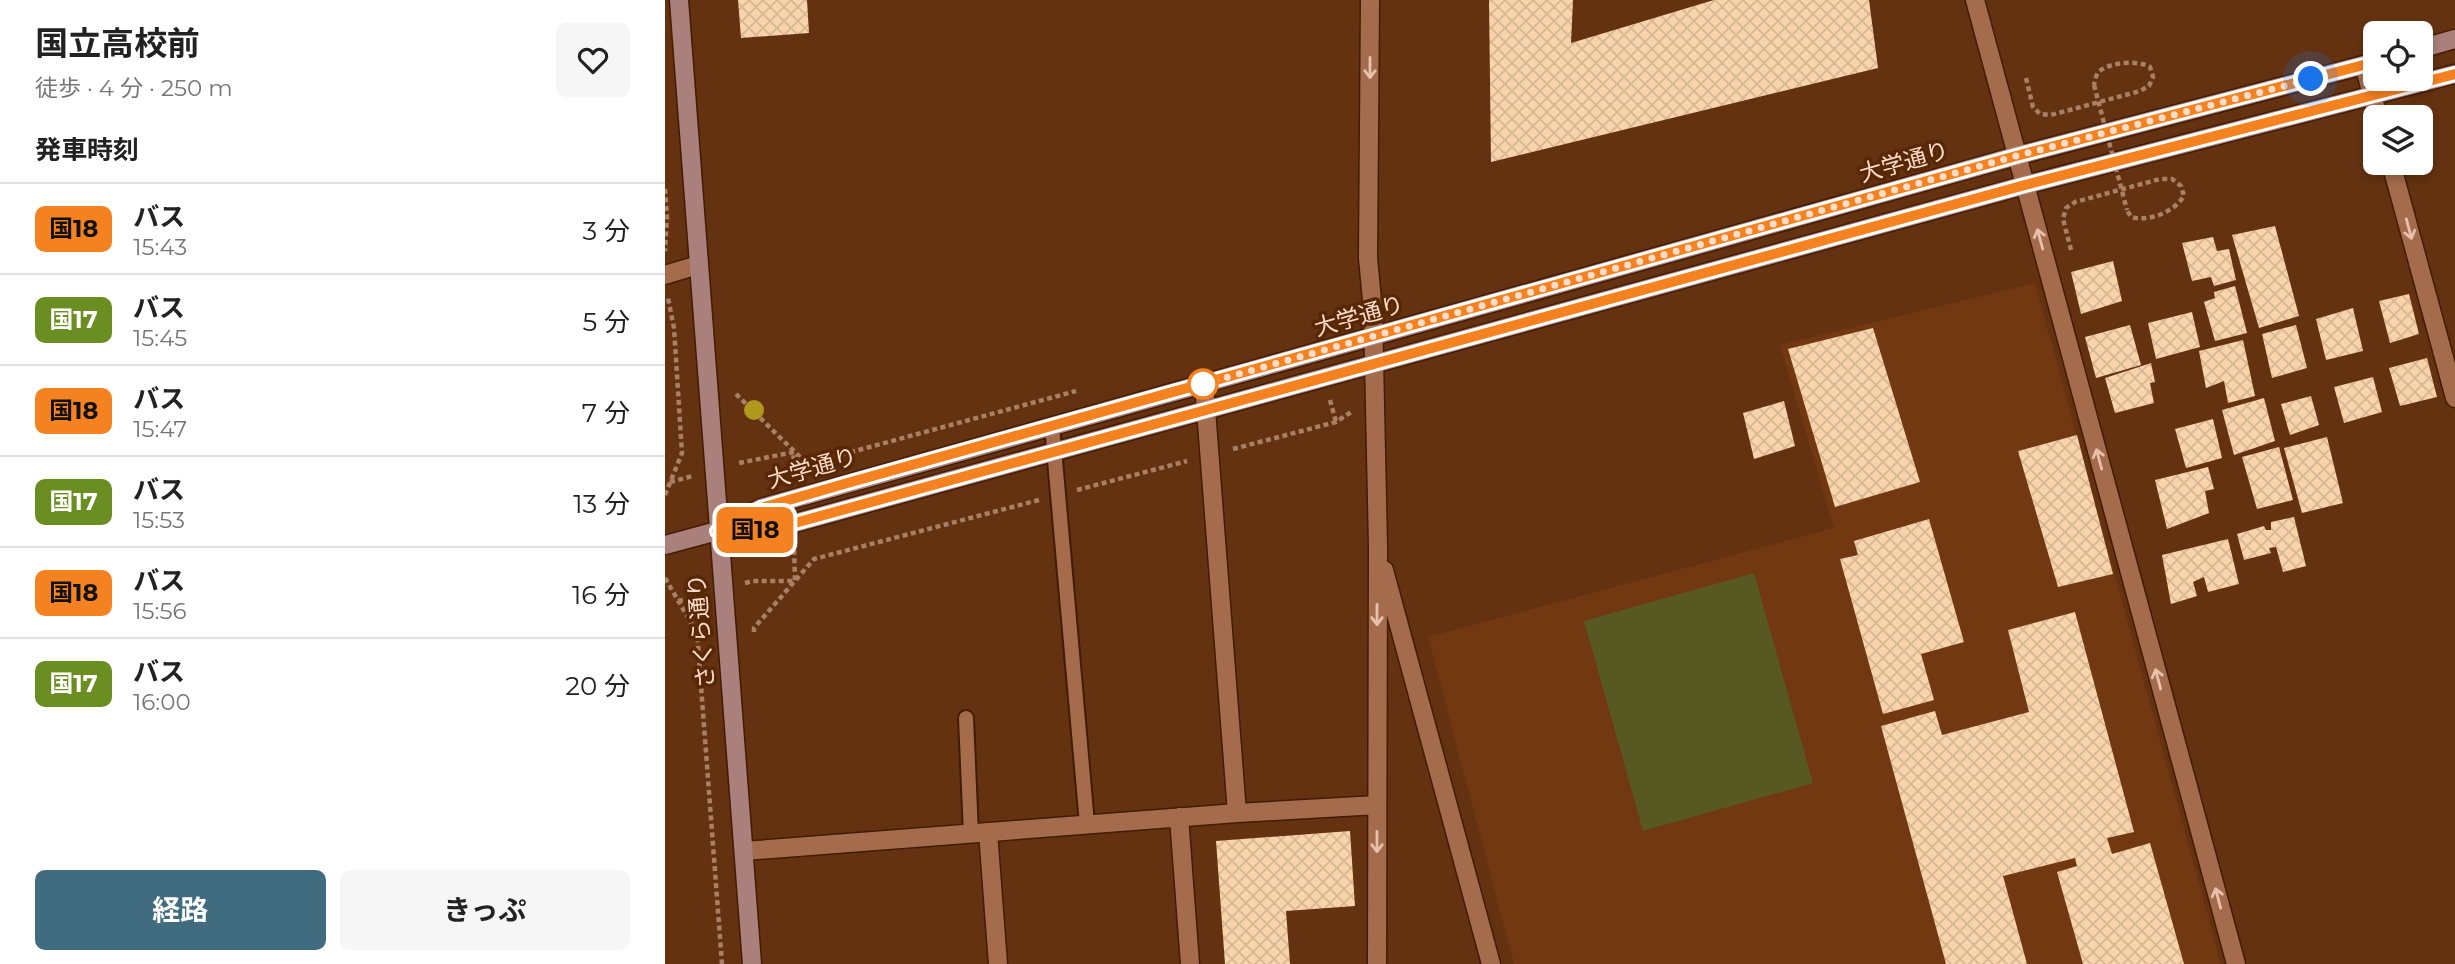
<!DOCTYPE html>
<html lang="ja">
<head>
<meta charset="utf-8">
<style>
	:root { --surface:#fff; --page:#f6f6f6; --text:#222; --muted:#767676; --line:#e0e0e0; --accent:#416b7e }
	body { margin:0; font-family:Montserrat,"Noto Sans JP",sans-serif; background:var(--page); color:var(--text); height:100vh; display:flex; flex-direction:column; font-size:26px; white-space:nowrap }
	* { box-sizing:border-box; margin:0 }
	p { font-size:23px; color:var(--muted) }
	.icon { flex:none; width:38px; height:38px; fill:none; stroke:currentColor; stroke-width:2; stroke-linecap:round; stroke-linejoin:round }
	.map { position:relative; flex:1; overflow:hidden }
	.panel { display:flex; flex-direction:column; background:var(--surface); width:665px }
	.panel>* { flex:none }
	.badge { padding:0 14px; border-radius:10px; font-size:24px; line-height:46px }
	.tools { position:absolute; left:1698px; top:21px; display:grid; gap:14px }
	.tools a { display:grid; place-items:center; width:70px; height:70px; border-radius:10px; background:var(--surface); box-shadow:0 4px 10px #0003; font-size:35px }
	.you { position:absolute; width:35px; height:35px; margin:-18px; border:5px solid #fff; border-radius:50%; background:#1a73e8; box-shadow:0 0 0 10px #1a73e833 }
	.map>.badge { position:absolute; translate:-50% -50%; box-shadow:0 0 0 4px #fff }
	h2 { padding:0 35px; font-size:26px; line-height:63px }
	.round { display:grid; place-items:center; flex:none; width:74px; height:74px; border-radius:10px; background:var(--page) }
	.head { display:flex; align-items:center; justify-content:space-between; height:119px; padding:0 35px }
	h1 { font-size:33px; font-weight:700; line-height:52px }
	.button { display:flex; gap:14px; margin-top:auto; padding:14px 35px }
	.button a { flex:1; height:80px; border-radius:10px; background:var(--accent); color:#fff; font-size:28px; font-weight:700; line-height:80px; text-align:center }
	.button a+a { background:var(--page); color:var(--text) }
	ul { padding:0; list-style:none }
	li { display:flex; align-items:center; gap:21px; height:91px; padding:0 35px; border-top:2px solid var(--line) }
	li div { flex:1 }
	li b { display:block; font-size:26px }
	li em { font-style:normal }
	li .badge { min-width:77px; font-weight:700; text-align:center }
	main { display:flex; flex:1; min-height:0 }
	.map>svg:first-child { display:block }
</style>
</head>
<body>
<main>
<section class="panel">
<div class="head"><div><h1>国立高校前</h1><p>徒歩 · 4 分 · 250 m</p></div><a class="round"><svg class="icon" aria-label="heart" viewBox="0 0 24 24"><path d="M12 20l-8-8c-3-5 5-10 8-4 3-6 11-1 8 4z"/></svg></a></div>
<h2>発車時刻</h2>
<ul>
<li><span class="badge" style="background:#f58220;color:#111">国18</span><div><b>バス</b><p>15:43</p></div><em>3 分</em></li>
<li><span class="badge" style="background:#6b8e23;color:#fff">国17</span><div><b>バス</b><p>15:45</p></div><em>5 分</em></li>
<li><span class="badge" style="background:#f58220;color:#111">国18</span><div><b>バス</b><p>15:47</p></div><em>7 分</em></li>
<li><span class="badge" style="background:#6b8e23;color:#fff">国17</span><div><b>バス</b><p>15:53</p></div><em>13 分</em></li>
<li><span class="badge" style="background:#f58220;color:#111">国18</span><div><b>バス</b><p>15:56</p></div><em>16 分</em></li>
<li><span class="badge" style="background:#6b8e23;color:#fff">国17</span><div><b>バス</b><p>16:00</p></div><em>20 分</em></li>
</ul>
<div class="button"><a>経路</a><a>きっぷ</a></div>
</section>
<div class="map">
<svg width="1790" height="964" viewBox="0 0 1790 964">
	<defs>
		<pattern id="building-cross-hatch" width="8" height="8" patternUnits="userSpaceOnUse" patternTransform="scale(1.75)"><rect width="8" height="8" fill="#f9d4ab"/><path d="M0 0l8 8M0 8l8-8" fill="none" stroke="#d6b795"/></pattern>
	</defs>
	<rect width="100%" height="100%" fill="#643210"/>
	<path fill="#723811" d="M1370 283 1556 964H849L763 637 1169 528 1115 345Z"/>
	<path fill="#575822" d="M1089 573 1148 783 978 831 919 621Z"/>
	<path fill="url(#building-cross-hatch)" d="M73 0H142L144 33 76 38Z
		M824 0H908L906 43 1049 0H1204L1213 68 826 162Z
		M1610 226 1634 316 1594 328 1567 235Z
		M1548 237 1552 251 1564 249 1571 280 1549 286 1546 277 1527 281 1517 243Z
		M1448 261 1457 301 1416 314 1406 272Z
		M1570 286 1582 333 1550 341 1539 302 1550 298 1549 292Z
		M1744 294 1754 334 1725 343 1714 301Z
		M1688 308 1698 351 1661 360 1651 319Z
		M1527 312 1535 347 1491 359 1483 323Z
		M1465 325 1476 365 1431 378 1420 337Z
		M1631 325 1642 368 1607 378 1597 334Z
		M1208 328 1255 482 1170 507 1123 349Z
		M1578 340 1590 396 1563 403 1559 381 1541 388 1534 351Z
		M1762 358 1772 397 1735 406 1724 368Z
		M1486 363 1490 382 1485 383 1489 403 1450 413 1440 378Z
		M1708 377 1717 412 1679 423 1669 387Z
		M1646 396 1654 425 1625 435 1616 404Z
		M1599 398 1610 441 1569 455 1557 410Z
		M1119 401 1130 446 1089 459 1078 413Z
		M1548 419 1557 458 1521 468 1510 429Z
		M1412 435 1448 574 1393 587 1353 451Z
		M1662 437 1678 503 1637 513 1619 448Z
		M1614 447 1628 500 1592 509 1577 457Z
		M1543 467 1549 489 1540 491 1544 513 1502 529 1490 480Z
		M1629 517 1641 566 1618 572 1611 547 1604 548 1606 553 1579 560 1572 534 1599 526 1601 530H1606V522Z
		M1264 519 1299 642 1256 654 1269 700 1218 714 1175 559 1193 555 1189 541Z
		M1563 539 1574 584 1543 592 1539 577 1528 582 1532 596 1506 604 1497 555Z
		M1410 612 1469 832 1442 838 1447 854 1485 843 1519 964H1418L1392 872 1412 866 1410 858 1338 876 1362 964H1281L1216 726 1270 711 1277 735 1364 712 1343 630Z
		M685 831 690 906 621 911 625 964H560L551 841Z"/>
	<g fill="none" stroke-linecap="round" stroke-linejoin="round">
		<defs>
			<path id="lane" d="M387 426 422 824
				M301 718 306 834"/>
			<path id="street" d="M705 0 703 258 708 311 713 547 712 964
				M1310 0 1571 964
				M1699 65 1713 117
				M1726 163 1790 398
				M0 275 33 265
				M539 384 572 813
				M719 570 826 964
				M514 817 525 964
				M323 832 333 964
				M79 851 572 813 712 805"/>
			<path id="secondary" d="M14 0 87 964
				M1755 49 1790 39
				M52 531 108 529 1360 185 1790 74
				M0 545 52 531 96 508 128 499 1351 156 1710 62"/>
		</defs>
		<use href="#lane" stroke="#421c03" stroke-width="18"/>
		<use href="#street" stroke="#421c03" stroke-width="21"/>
		<use href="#secondary" stroke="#421c03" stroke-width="21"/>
		<path stroke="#a97f65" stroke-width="4.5" stroke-dasharray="5 3.5" stroke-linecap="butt" d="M1361 78 1368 107 1375 114 1386 115 1475 91 1484 86 1488 77 1485 67C1473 60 1448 62 1436 70 1431 73 1430 80 1429 85
			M0 189 2 217 0 251
			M1406 250 1398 219 1401 208 1410 202 1495 179H1507L1516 186 1519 196C1509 212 1484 222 1466 217L1462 210
			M71 394 142 464 411 391
			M665 400 671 422
			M568 449 671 422 686 412
			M74 463 129 452 127 474
			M5 482 28 476
			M412 490 522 461
			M0 495 17 453 9 328 3 298
			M0 578 32 633 57 964
			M80 583 88 581H130L129 546
			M13 601 38 595
			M89 632V628L149 559 374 500"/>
		<use href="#lane" stroke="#a46c4c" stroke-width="14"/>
		<use href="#street" stroke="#a46c4c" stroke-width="18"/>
		<use href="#secondary" stroke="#a9807c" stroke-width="18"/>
		<path stroke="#a97f65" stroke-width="4.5" stroke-dasharray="5 3.5" stroke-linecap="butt" d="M1429 85 1462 210"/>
	</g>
	<circle fill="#ae981d" cx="89" cy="410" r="10"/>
	<defs><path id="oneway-shaft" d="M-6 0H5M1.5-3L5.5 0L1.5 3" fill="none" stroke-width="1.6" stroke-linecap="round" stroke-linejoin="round" transform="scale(1.75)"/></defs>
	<g stroke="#e8c1ac">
		<use href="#oneway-shaft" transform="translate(705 68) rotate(90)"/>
		<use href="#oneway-shaft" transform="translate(1744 229) rotate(75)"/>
		<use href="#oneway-shaft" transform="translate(1375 239) rotate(-105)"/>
		<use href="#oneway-shaft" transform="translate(1434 459) rotate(-105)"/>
		<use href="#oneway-shaft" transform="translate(712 615) rotate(90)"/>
		<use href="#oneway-shaft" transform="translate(1493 679) rotate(-105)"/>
		<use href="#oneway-shaft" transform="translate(712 842) rotate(90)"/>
		<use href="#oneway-shaft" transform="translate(1553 898) rotate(-105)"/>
	</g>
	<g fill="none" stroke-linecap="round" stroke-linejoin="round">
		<defs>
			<path id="line" d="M1710 62 1351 156 179 484 96 508 52 531 108 529 1360 185 1790 74"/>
		</defs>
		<use href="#line" stroke="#fff" stroke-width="16"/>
		<use href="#line" stroke="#f58220" stroke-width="10"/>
		<path stroke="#feddcc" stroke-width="7" stroke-dasharray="0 12.6" d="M538 384 1351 156 1646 79"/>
	</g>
	<circle fill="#fff" stroke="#f58220" stroke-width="3.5" cx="538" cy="384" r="14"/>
	<g text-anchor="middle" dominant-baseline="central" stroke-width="7" stroke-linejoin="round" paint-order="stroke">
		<g font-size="23" fill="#feddcc" stroke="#582703">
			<text transform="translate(1239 162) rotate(-16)">大学通り</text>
			<text transform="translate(694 316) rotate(-16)">大学通り</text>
			<text transform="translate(147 468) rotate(-16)">大学通り</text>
			<text transform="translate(36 631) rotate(-95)">さくら通り</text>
		</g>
	</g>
</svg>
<div class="tools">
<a><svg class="icon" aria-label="locate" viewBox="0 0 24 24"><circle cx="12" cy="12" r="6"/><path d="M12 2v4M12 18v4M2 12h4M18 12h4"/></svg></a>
<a><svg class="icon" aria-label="layers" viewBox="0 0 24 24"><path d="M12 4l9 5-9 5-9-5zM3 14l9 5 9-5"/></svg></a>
</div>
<div class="you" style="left:1646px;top:79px"></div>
<b class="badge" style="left:90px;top:530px;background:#f58220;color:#111">国18</b>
</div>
</main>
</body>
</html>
